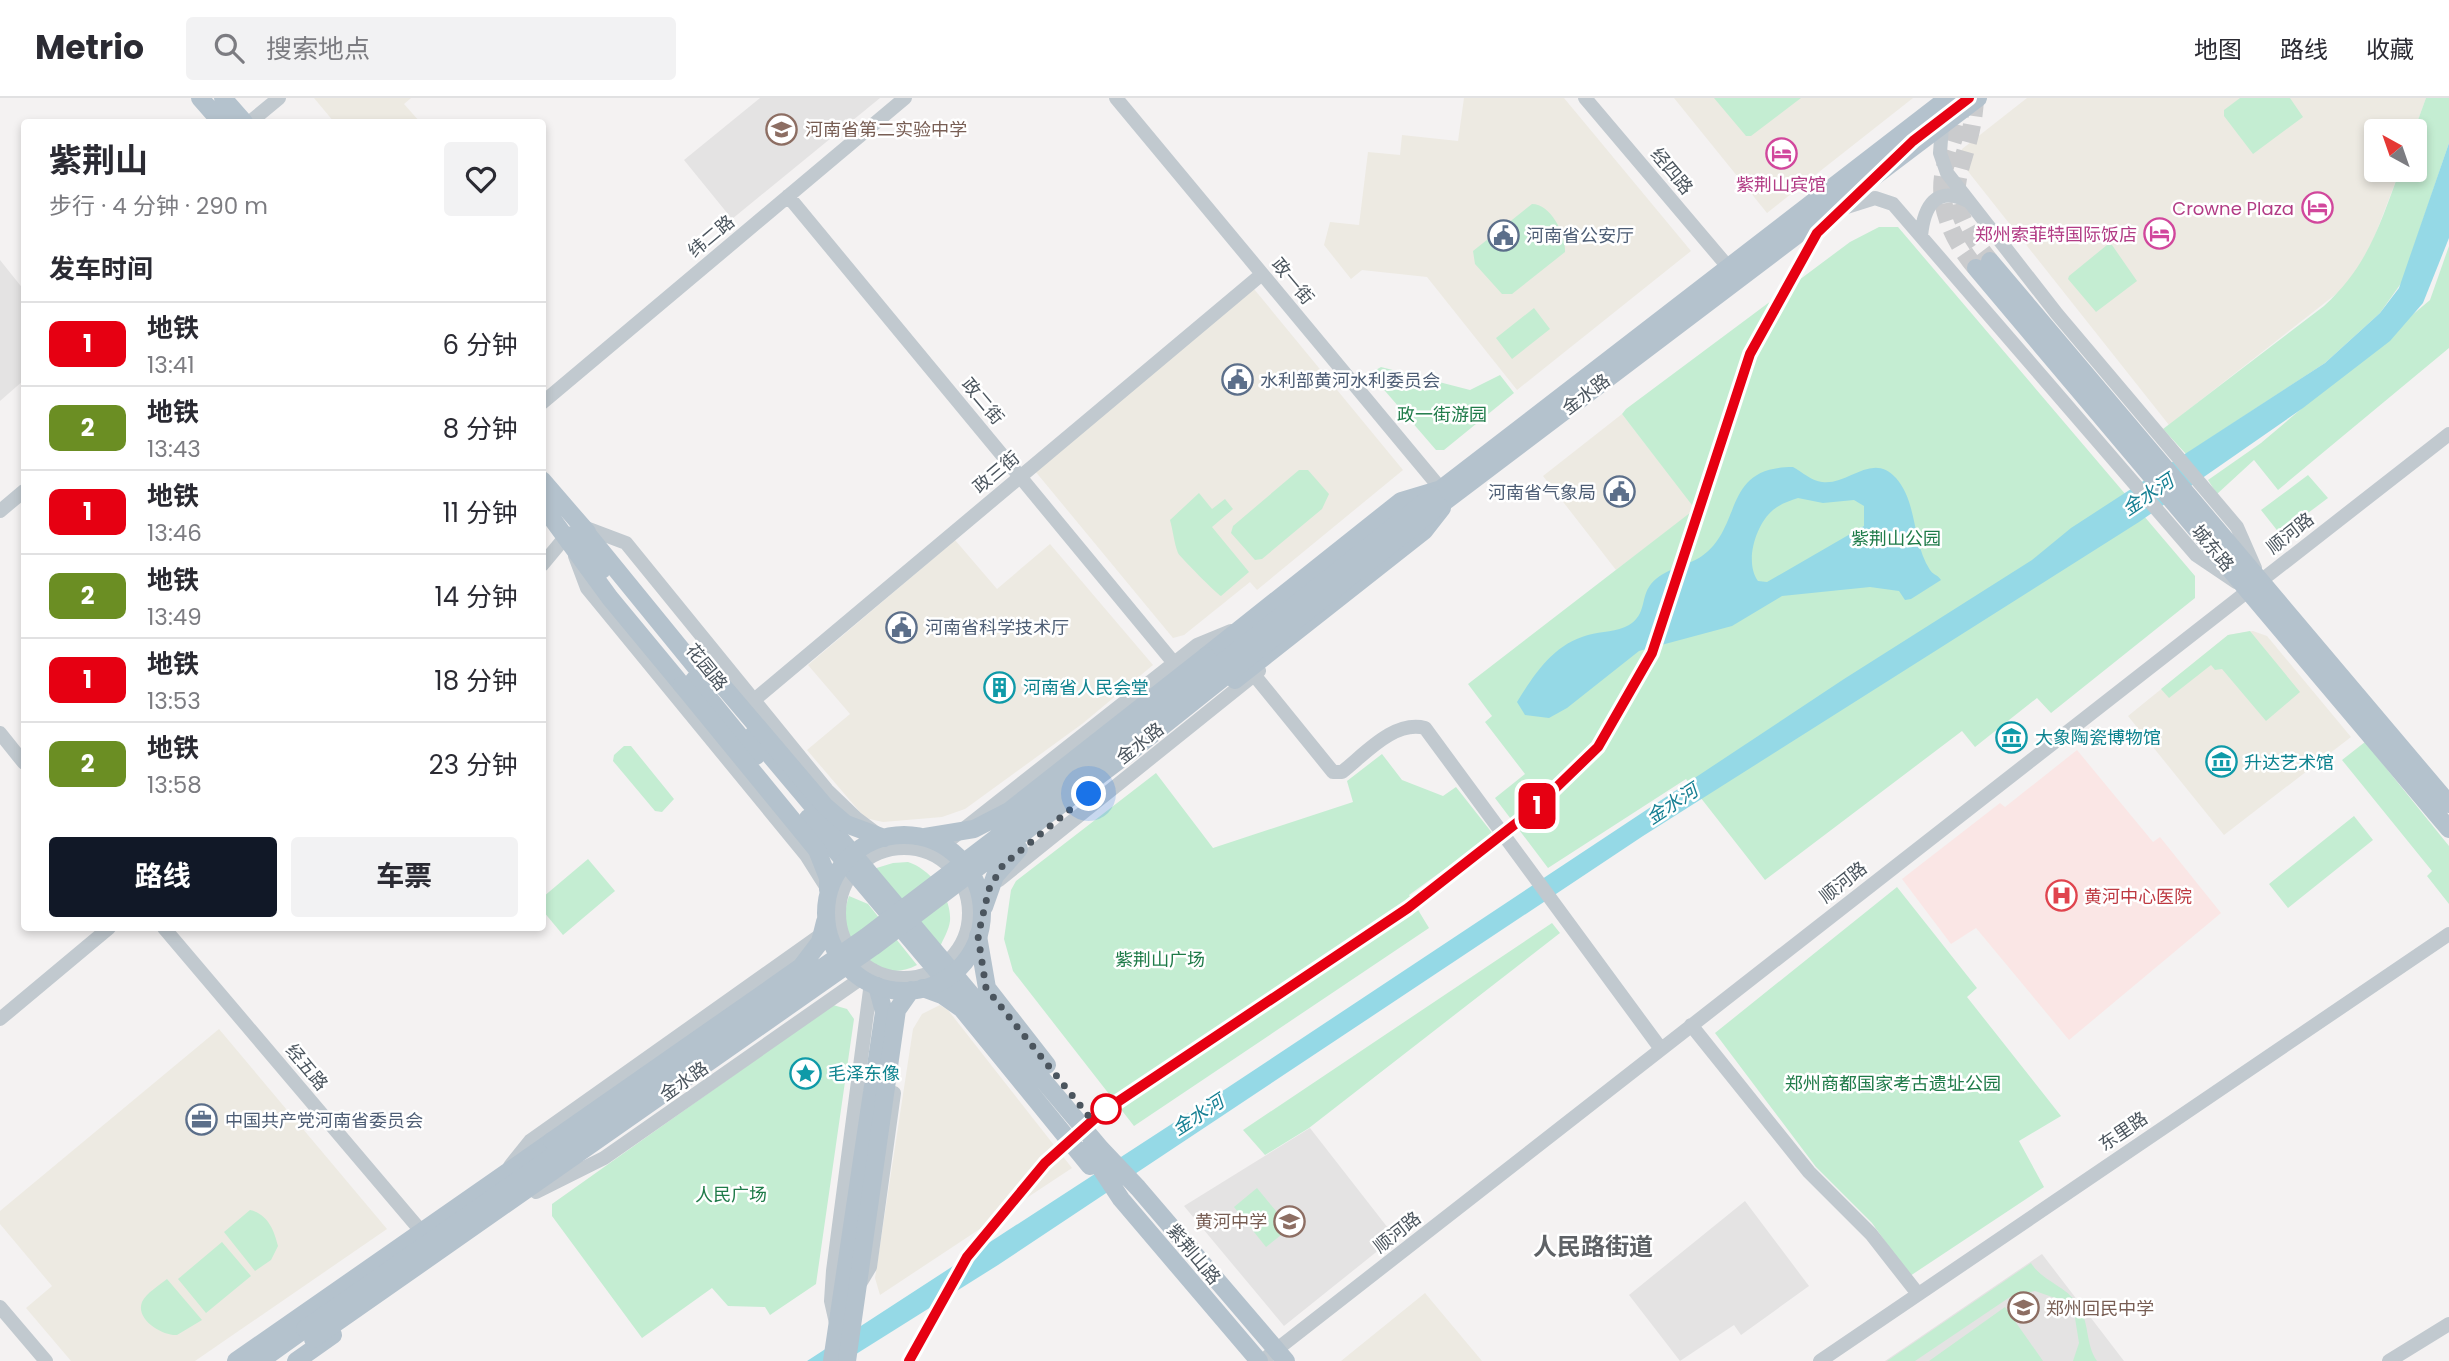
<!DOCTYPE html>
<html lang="zh">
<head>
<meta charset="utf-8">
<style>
	:root { --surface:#fff; --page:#f2f2f3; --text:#2b2b33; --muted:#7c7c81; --line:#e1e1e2; --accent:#111827 }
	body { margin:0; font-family:Poppins,"Noto Sans SC",sans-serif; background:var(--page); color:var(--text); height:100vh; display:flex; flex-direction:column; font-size:26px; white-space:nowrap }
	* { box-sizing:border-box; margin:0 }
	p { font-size:23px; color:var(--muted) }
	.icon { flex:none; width:38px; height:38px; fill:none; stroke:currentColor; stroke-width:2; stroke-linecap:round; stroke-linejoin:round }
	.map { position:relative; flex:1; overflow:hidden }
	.sheet { position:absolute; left:21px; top:21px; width:525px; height:812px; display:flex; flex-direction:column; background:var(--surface); border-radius:7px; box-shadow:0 4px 10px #0003 }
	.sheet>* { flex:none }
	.badge { padding:0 14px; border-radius:10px; font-size:24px; line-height:46px }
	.needle { width:46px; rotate:320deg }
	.tools { position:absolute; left:2364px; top:21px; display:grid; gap:14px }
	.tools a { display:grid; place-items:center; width:63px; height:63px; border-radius:7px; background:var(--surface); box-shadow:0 4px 10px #0003; font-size:35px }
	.you { position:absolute; width:35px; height:35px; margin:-18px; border:5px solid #fff; border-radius:50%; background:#1a73e8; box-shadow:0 0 0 10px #1a73e833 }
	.map>.badge { position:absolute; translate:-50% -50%; box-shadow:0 0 0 4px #fff }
	h2 { padding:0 28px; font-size:26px; line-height:63px }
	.round { display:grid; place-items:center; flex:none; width:74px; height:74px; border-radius:7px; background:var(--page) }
	.headline { display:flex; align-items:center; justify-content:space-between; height:119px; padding:0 28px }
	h1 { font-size:33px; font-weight:700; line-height:52px }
	.button { display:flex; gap:14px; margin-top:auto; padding:14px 28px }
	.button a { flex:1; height:80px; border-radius:7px; background:var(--accent); color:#fff; font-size:28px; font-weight:700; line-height:80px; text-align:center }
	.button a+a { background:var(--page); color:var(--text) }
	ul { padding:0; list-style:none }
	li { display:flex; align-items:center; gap:21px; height:84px; padding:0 28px; border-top:2px solid var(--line) }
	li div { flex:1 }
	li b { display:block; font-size:26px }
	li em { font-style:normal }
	li .badge { min-width:77px; font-weight:700; text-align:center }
	header { display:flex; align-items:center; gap:42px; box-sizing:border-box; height:98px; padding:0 35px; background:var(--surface); border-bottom:2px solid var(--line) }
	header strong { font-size:33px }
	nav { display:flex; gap:38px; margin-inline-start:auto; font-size:24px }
	.search { width:490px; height:63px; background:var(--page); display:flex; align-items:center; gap:18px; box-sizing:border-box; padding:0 24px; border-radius:7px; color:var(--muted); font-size:26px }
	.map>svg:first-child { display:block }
</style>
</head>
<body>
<header>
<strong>Metrio</strong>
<div class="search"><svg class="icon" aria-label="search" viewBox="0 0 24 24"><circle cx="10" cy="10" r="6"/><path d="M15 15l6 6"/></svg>搜索地点</div>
<nav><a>地图</a><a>路线</a><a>收藏</a></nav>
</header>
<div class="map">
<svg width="2449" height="1263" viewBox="0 0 2449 1263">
	<rect width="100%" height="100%" fill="#f4f2f2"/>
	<path fill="#edeae2" d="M314 0H411L404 6 420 24H334Z
		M1464 0H1564L1691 153 1517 292 1427 179 1362 172 1351 181 1324 147 1330 124 1359 127 1368 54 1400 57 1402 37 1458 43Z
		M1674 0H1913L1767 115Z
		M2027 0H2426L2414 33H2376V72H2400L2368 156 2345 189 2169 327 1959 62 1962 51Z
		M1254 191 1403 372 1257 492 1250 484 1184 537 1173 540 1035 373Z
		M1622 316 1696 411 1616 472 1543 378Z
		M955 442 997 491 1050 446 1153 567 1082 626 965 711 942 719 883 724 865 720 807 652 850 616 808 567Z
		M2253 533 2267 538 2351 639 2224 737 2128 618 2228 537Z
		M940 907 948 912 1072 1070 880 1197 875 1180 913 931 922 916Z
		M219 931 387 1131 195 1263H71L26 1210 52 1188 0 1126V1113Z
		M1425 1195 1482 1263H1341Z"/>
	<path fill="#e4e3e3" d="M760 0H880L732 121 684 62Z
		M0 162 24 192V282L0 303Z
		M1310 1030 1395 1139 1284 1228 1184 1108Z
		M1745 1103 1809 1188 1741 1237 1734 1227 1680 1263 1629 1197Z
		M2042 1156 2124 1263H1885Z"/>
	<path fill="#fae6e5" d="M2077 652 2153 744 2160 739 2221 815 2069 942 1976 830 1951 846 1902 781 2000 705 2005 709Z"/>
	<path fill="#c4edd2" d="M1714 0H1801L1751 38H1746Z
		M2240 0H2290L2303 19 2253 56 2224 18V12Z
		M2426 0H2449V45L2402 184 2380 215 2325 265 2186 356 2163 331 2324 208C2368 168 2380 126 2400 72H2415L2414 33Z
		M1532 106C1551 106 1566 137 1565 154L1512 196H1502L1475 166 1473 153Z
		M1879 129H1898L2195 478V500L2051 615 2037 600 1975 649 1962 633 1765 782 1686 681 1548 770 1495 700 1525 676 1485 624 1492 618 1468 586 1695 411 1622 316 1626 311 1850 144Z
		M2107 147H2112L2137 183 2096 214 2068 181 2069 178Z
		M2449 148V250L2278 392 2254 362 2217 396 2208 382 2261 345 2430 202Z
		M1534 210 1550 231 1512 261 1496 240Z
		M1381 269 1470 292 1500 277 1514 295 1444 352H1436L1373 279 1374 273Z
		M1299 372H1308L1329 396 1322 411 1262 461 1255 462 1231 435 1233 428Z
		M2308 377 2328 400 2280 436 2261 412Z
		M1199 395 1212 411 1225 401 1233 411 1212 429 1249 474 1221 498C1218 497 1180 459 1178 455 1174 445 1173 432 1170 422Z
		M2250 533 2300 594 2266 623 2222 571 2215 572 2211 567 2169 600 2161 591 2228 537Z
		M2365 644 2449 748V806L2427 778 2432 773 2342 662Z
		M624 648H631L674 701 662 714 655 713 613 663 614 657Z
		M1382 656 1402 682 1443 698 1456 689 1493 736 1409 797 1429 830 1134 1028 1013 873 1004 841 1011 792 1016 783 1156 675 1213 750 1353 704 1347 683Z
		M2354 718 2373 742 2288 810 2269 786Z
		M588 761 615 793 563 837 543 813V799Z
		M908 764C930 771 952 798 950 823 949 832 943 841 940 849L870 772 893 765Z
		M1897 789 1977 890 1967 899 2061 1018 2019 1043 2044 1089 1910 1178 1872 1125 1816 1069 1715 935Z
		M849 798 868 806 917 867C873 890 833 841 849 798Z
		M1552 825 1560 835 1309 1030 1265 1057 1243 1032Z
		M833 907 847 911 854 921 816 1186 770 1217 765 1209 728 1208 712 1190 642 1240 552 1118V1106Z
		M1257 1090 1290 1130 1266 1149 1234 1109Z
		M250 1112C268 1116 274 1132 278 1148L271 1162 255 1173 224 1134Z
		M222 1144 251 1178 206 1215 178 1181Z
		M2031 1165C2042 1183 2064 1187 2077 1205 2090 1223 2085 1246 2097 1263H2073L2079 1245 2075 1220 2058 1201 2035 1193 2010 1199 1915 1263H1887Z
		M167 1181 202 1222 177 1237C163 1238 135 1222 142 1204 146 1195 160 1187 167 1181Z
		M2005 1209 2043 1263H1929Z"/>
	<path fill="#95d9e6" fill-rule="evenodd" d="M2449 45V140L2423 205 2390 243 2303 310 2139 424 1643 738 998 1167 845 1263H807L1227 990 1844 581 2032 462 2071 430 2325 265 2380 215 2399 190Z
		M1793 369C1802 374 1812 383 1822 384 1848 388 1872 353 1896 380 1918 405 1912 445 1930 472 1933 477 1937 476 1941 482L1911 501 1905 502 1899 493 1870 489 1782 498 1732 528 1639 553 1567 610 1549 620 1525 617 1517 604C1535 575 1554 546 1588 537 1602 533 1617 534 1629 527 1647 516 1640 500 1651 486 1664 470 1686 469 1702 458 1744 428 1721 369 1793 369ZM1798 400 1823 405 1854 402 1864 408V428L1767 484 1758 483C1744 464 1756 426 1773 412 1780 406 1789 403 1798 400Z"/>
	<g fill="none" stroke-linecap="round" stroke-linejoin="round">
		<path stroke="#cacbcd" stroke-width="18" stroke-dasharray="18 9" stroke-linecap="butt" d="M1962 0C1961 24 1951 46 1945 69 1935 105 1953 143 1976 170
			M1975 0C1972 76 1927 87 1990 163"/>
		<path stroke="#c1c9cf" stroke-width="14" d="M1116 0 1441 391
			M1585 0 1729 170
			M250 24 279 0
			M1942 28 1940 55 1947 75 2057 216 2237 429 2255 470
			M788 98 1174 565
			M1837 112 1875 100 1893 106 2196 457 2236 484
			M1921 138C1924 108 1936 87 1968 103
			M542 305 905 0
			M0 413 24 393
			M581 428 626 445 827 692 856 720 896 750
			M575 458 587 490 806 757 839 809
			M542 467 567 437
			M1255 578 1333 674H1342C1365 656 1394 622 1425 630L1661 951
			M754 602 1262 176
			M0 635 24 665
			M839 815a65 65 0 1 1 130 0a65 65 0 1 1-130 0Z
			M932 756 1197 547 1231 533
			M999 782 1259 573
			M164 830 421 1133
			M0 921 109 830
			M1691 927 1809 1074 1871 1136 1918 1196
			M510 1068 530 1043 839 824
			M536 1094 604 1060 873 872
			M861 1184 870 1169 894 995
			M0 1209 46 1263
			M836 1225 831 1203 833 1173 872 877
			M1262 1263 2449 336
			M1820 1263 2449 836
			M2389 1263 2449 1226"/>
		<path stroke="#b4c2cd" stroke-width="18" d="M200 0 221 24
			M223 0 244 24
			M1990 163 2449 706
			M1976 170 2449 731
			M542 382 587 434
			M1432 398 1948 0
			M542 407 610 500 682 587
			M1439 408 1978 0
			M580 427 712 589
			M567 437 602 472
			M1206 558 1401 403 1441 391
			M694 582 756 658
			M1235 582 1424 433 1442 410
			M753 637 1101 1051 1138 1090 1286 1263
			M808 720 966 907
			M978 838 987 890 1047 967
			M923 890 942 897 962 911 1090 1068
			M1088 1051 1121 1101 1259 1263
			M236 1263 552 1043
			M260 1263 305 1231
			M296 1263 333 1237
			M832 1263 884 914 877 888"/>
		<path stroke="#b4c2cd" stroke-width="18" d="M705 567 825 708 846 726 884 740
			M682 587 817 752 828 780V792
			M826 815a78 78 0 1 1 156 0a78 78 0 1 1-156 0Z
			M925 739 974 731 1009 713 1206 558
			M984 809 995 778 1019 751
			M552 1043 801 869 820 844 825 824
			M305 1231 866 839 1126 641 1432 398
			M313 1241 873 849 1134 651 1439 408
			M847 1263 897 912 911 892"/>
	</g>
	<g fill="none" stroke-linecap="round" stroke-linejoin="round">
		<defs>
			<path id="line" d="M909 1263 967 1159 1045 1065 1101 1015 1408 810 1532 713 1598 649 1652 555 1750 256 1817 135 1913 43 1969 0"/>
		</defs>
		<use href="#line" stroke="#fff" stroke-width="16"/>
		<use href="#line" stroke="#e60012" stroke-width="10"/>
		<path stroke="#4b555e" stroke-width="7" stroke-dasharray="0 12.6" d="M1089 696 1003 767 989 791 978 838 986 890 1091 1021 1106 1011"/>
	</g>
	<defs>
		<symbol id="school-ring" viewBox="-11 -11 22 22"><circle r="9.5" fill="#fff" stroke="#8d6e63" stroke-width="1.5"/><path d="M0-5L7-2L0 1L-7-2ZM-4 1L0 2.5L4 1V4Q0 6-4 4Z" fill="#8d6e63"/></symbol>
		<symbol id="hotel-ring" viewBox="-11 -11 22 22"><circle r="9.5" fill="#fff" stroke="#d1479c" stroke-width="1.5"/><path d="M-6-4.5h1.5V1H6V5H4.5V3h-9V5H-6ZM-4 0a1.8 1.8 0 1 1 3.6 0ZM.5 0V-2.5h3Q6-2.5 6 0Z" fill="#d1479c"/></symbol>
		<symbol id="civic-ring" viewBox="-11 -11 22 22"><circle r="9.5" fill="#fff" stroke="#5c6f8a" stroke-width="1.5"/><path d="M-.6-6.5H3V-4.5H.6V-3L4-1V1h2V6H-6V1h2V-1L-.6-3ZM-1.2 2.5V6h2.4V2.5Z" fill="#5c6f8a"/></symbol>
		<symbol id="building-ring" viewBox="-11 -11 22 22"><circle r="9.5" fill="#fff" stroke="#0f9aa8" stroke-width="1.5"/><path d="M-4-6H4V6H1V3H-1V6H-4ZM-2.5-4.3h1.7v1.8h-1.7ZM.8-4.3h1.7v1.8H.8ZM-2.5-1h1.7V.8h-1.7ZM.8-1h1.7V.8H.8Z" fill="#0f9aa8"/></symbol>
		<symbol id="museum-ring" viewBox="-11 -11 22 22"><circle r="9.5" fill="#fff" stroke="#0f9aa8" stroke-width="1.5"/><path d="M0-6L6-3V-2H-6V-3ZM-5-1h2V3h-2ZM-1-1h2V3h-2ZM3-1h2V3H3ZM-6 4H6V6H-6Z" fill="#0f9aa8"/></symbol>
		<symbol id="hospital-ring" viewBox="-11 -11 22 22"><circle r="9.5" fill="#fff" stroke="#e0444e" stroke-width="1.5"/><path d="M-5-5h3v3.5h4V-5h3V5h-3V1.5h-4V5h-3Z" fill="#e0444e"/></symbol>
		<symbol id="sight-ring" viewBox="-11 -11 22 22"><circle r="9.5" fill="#fff" stroke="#0f9aa8" stroke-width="1.5"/><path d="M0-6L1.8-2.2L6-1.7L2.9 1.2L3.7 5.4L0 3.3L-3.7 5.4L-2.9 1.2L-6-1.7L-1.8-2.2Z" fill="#0f9aa8"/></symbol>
		<symbol id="office-ring" viewBox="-11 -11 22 22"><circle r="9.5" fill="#fff" stroke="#5c6f8a" stroke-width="1.5"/><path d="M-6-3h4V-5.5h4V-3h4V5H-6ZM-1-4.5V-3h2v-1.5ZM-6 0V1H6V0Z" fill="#5c6f8a"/></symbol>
	</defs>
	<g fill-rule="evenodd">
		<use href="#school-ring" x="764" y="14" width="35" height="35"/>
		<use href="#hotel-ring" x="1764" y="38" width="35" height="35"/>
		<use href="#hotel-ring" x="2300" y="92" width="35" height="35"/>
		<use href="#hotel-ring" x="2142" y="118" width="35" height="35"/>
		<use href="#civic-ring" x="1486" y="120" width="35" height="35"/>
		<use href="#civic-ring" x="1220" y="264" width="35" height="35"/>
		<use href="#civic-ring" x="1602" y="376" width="35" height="35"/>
		<use href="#civic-ring" x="884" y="512" width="35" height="35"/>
		<use href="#building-ring" x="982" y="572" width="35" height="35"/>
		<use href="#museum-ring" x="1994" y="622" width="35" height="35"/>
		<use href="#museum-ring" x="2204" y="646" width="35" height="35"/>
		<use href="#hospital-ring" x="2044" y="780" width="35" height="35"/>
		<use href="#sight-ring" x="788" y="958" width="35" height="35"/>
		<use href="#office-ring" x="184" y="1004" width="35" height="35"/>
		<use href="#school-ring" x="1272" y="1106" width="35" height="35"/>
		<use href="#school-ring" x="2006" y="1192" width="35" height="35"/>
	</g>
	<circle fill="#fff" stroke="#e60012" stroke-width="3.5" cx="1106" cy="1011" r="14"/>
	<g text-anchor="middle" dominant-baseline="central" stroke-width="5" stroke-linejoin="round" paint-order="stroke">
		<g font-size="18" fill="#785e54" stroke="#fff" text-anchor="start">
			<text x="805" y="31">河南省第二实验中学</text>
			<text x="1267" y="1123" text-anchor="end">黄河中学</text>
			<text x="2046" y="1210">郑州回民中学</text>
		</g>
		<g font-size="18" fill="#4b555e" stroke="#fff">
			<text transform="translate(1672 73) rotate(50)">经四路</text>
			<text transform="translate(711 138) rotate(-40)">纬二路</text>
			<text transform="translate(1293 183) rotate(50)">政一街</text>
			<text transform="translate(1586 296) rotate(-37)">金水路</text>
			<text transform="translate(983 303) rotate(50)">政二街</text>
			<text transform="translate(996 374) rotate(-40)">政三街</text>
			<text transform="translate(2290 435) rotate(-38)">顺河路</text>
			<text transform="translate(2213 450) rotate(50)">城东路</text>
			<text transform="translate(707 569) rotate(51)">花园路</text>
			<text transform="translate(1140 645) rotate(-38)">金水路</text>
			<text transform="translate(1843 784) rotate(-38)">顺河路</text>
			<text transform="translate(307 969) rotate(50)">经五路</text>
			<text transform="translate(684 983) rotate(-35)">金水路</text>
			<text transform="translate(2123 1033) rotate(-34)">东里路</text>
			<text transform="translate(1397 1134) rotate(-38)">顺河路</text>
			<text transform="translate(1194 1156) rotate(50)">紫荆山路</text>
		</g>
		<g font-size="18" fill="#b23c85" stroke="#fff" text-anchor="end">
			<text x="1781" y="86" text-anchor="middle">紫荆山宾馆</text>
			<text x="2294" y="110">Crowne Plaza</text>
			<text x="2137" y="136">郑州索菲特国际饭店</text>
		</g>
		<g font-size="18" fill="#4e5e75" stroke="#fff" text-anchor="start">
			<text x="1526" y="137">河南省公安厅</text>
			<text x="1260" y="282">水利部黄河水利委员会</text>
			<text x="1596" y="394" text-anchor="end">河南省气象局</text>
			<text x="925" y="529">河南省科学技术厅</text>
			<text x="225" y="1022">中国共产党河南省委员会</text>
		</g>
		<g font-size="18" fill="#1f7b49" stroke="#fff">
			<text x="1442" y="316">政一街游园</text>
			<text x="1896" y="440">紫荆山公园</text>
			<text x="1160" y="861">紫荆山广场</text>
			<text x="1893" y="985">郑州商都国家考古遗址公园</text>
			<text x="731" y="1096">人民广场</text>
		</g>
		<g font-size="18" fill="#0d838f" stroke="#fff" text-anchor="start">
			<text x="1023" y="589">河南省人民会堂</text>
			<text x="2035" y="639">大象陶瓷博物馆</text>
			<text x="2244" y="664">升达艺术馆</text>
			<text x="828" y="975">毛泽东像</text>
		</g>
		<g font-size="18" fill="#be3a42" stroke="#fff" text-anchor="start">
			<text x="2084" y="798">黄河中心医院</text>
		</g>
		<g font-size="19" font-style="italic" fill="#178094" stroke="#fff">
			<text transform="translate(2148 397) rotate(-34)">金水河</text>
			<text transform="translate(1672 706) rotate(-33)">金水河</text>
			<text transform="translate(1198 1017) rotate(-33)">金水河</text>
		</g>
		<g font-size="24" font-weight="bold" fill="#5e6266" stroke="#fff">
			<text x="1593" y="1148">人民路街道</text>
		</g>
	</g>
</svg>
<div class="tools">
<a><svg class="needle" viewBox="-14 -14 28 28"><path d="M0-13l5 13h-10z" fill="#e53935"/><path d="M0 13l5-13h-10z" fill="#7c7c81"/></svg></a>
</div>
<div class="you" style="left:1089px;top:696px"></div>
<b class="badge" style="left:1537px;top:708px;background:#e60012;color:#fff">1</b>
<section class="sheet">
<div class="headline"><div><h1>紫荆山</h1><p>步行 · 4 分钟 · 290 m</p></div><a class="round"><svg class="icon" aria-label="heart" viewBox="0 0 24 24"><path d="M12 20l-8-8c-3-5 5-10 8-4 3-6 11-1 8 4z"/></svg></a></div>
<h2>发车时间</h2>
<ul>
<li><span class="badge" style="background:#e60012;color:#fff">1</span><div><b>地铁</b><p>13:41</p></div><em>6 分钟</em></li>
<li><span class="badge" style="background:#6b8e23;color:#fff">2</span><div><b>地铁</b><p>13:43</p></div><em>8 分钟</em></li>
<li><span class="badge" style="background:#e60012;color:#fff">1</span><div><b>地铁</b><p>13:46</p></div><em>11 分钟</em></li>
<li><span class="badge" style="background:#6b8e23;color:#fff">2</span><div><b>地铁</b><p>13:49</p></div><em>14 分钟</em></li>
<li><span class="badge" style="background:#e60012;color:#fff">1</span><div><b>地铁</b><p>13:53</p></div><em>18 分钟</em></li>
<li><span class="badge" style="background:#6b8e23;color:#fff">2</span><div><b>地铁</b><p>13:58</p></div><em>23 分钟</em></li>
</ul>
<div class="button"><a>路线</a><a>车票</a></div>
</section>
</div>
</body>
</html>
